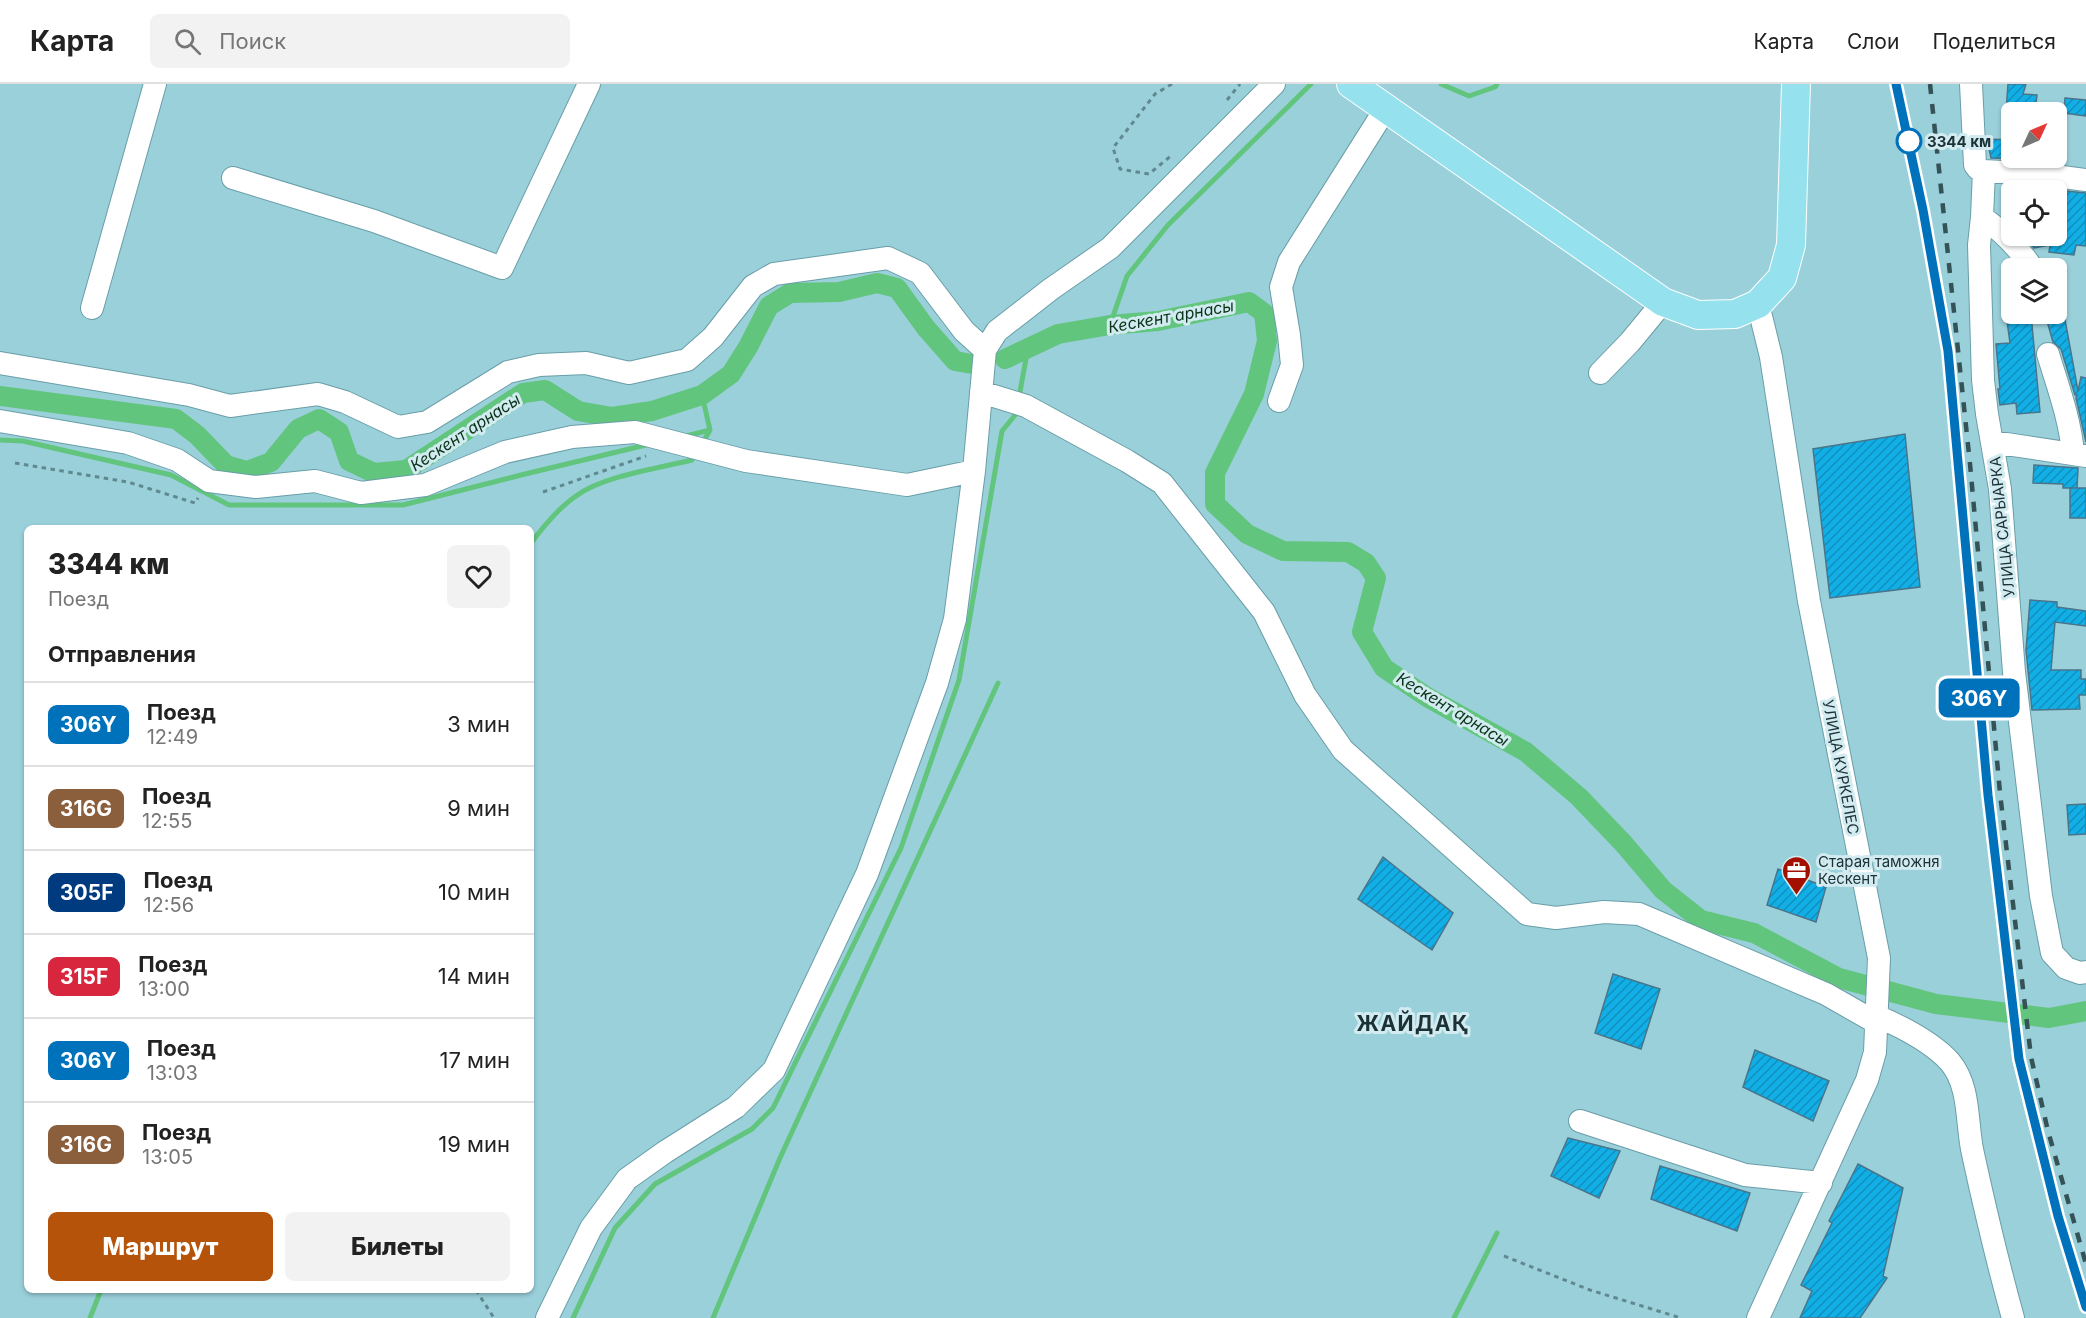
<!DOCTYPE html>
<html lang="ru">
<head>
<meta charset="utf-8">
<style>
	:root { --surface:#fff; --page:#f2f2f2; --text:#222; --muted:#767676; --line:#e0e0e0; --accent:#b45309 }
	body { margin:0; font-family:Inter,sans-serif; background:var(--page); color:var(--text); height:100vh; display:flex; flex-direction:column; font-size:22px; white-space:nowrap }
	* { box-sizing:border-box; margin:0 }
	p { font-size:20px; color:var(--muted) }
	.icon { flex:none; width:33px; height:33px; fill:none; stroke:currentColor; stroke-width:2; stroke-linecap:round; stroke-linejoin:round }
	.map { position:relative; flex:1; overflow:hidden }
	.panel { position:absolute; left:24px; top:441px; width:510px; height:768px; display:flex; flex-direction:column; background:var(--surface); border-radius:9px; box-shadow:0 2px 4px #0004 }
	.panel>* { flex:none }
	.badge { padding:0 12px; border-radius:9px; font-size:21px; line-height:39px }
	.needle { width:39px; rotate:46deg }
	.tools { position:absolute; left:2001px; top:18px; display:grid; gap:12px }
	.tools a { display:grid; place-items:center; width:66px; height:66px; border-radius:9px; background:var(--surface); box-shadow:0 2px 4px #0004; font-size:30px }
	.map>.badge { position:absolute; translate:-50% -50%; box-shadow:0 0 0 3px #fff }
	h2 { padding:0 24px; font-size:22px; line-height:54px }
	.round { display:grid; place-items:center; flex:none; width:63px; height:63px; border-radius:9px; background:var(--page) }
	.head { display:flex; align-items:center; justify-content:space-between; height:102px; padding:0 24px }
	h1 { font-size:28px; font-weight:800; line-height:45px }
	.primary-button { display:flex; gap:12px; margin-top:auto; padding:12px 24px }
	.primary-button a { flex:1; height:69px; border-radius:9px; background:var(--accent); color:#fff; font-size:24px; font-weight:800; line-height:69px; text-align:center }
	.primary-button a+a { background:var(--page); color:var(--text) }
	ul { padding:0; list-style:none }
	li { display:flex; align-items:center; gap:18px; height:84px; padding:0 24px; border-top:2px solid var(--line) }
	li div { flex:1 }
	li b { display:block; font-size:22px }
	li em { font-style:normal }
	li .badge { min-width:66px; font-weight:700; text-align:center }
	header { display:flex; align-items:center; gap:36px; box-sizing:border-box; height:84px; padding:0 30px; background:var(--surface); border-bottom:2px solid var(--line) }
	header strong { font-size:28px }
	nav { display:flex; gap:33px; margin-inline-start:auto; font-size:21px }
	.search { width:420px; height:54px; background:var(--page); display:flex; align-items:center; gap:15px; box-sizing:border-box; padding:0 21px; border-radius:9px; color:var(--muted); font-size:22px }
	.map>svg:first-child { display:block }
</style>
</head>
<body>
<header>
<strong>Карта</strong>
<div class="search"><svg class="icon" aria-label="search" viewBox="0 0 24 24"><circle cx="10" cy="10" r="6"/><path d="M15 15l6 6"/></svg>Поиск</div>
<nav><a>Карта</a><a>Слои</a><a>Поделиться</a></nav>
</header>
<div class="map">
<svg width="2086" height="1234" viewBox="0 0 2086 1234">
	<defs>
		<pattern id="building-hatch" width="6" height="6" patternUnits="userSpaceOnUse" patternTransform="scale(1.5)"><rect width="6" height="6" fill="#12afe7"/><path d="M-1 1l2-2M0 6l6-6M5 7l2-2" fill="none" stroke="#108fbc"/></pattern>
	</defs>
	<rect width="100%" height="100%" fill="#9ad0da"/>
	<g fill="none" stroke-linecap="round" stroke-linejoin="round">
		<path stroke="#62c57d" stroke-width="5" d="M1441 0 1469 12 1495 3 1497 0
			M1110 241 1127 192 1168 141 1311 0
			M702 311 710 346 702 360
			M1019 313 1028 264
			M686 352 710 346
			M0 356 23 357 171 391 229 421H403L521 391 650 360
			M531 459C543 443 558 424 576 412 603 392 659 384 692 376L695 370
			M90 1234 101 1206
			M573 1234 615 1144 655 1100 752 1045 773 1024 901 764 959 596 1002 347 1016 330 1017 325
			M713 1234 780 1074 998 599
			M1454 1234 1497 1149"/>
		<path stroke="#62c57d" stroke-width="20" d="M1005 275 1058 250 1110 241 1158 237 1249 218 1264 229 1267 257 1254 310 1215 389V420L1247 450 1283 467 1348 468 1366 479 1376 494 1362 548 1384 584 1427 613 1526 668 1579 713 1623 759 1663 806 1701 836 1754 849 1839 894 1936 920 2049 934 2086 927
			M0 312 176 335 197 351 226 381 247 387 271 378 298 345 319 335 339 348 349 377 374 389 406 386 523 309 545 306 578 327 612 333 652 327 702 311 731 290 748 263 769 222 790 209 839 208 877 199 897 204 926 244 955 277 972 280"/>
	</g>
	<path fill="url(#building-hatch)" stroke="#4a7489" stroke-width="1.5" d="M2008 0H2026L2023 10 2037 11 2035 28H2006Z
		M2065 14 2086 16V32L2064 29Z
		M1987 55 2012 56V74H2018V75L1991 74Z
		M2056 106 2086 109V162L2076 161 2074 171 2049 168 2050 161 2034 164 2024 152H2056Z
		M2006 230H2031L2040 328 2017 330 2016 319 2000 321 1998 305H2000L1996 260 2010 259Z
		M2045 230H2064L2078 307 2081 293 2086 294V358L2076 314 2077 311H2075L2061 265 2053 258Z
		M1905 350 1920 503 1830 514 1813 365Z
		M2034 381 2078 384 2077 404H2063V400L2033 399Z
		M2070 404H2086V434H2070Z
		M2030 516 2057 518V523L2086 527V542L2055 538 2051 586H2081V595H2086V611H2079L2080 625 2032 626 2026 566Z
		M2086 720V750L2069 751 2067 721Z
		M1383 773 1453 829 1432 866 1358 815Z
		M1778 785 1826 803 1816 838 1767 821Z
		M1613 890 1660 905 1641 965 1595 949Z
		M1755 966 1829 997 1813 1037 1743 1003Z
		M1568 1054 1620 1067 1599 1114 1551 1092Z
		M1858 1080 1903 1104 1883 1192 1887 1194 1860 1234H1800L1812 1207 1801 1201 1832 1139 1829 1137Z
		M1660 1082 1750 1109 1737 1147 1651 1115Z"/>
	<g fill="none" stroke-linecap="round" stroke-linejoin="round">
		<defs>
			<path id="minor" d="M1971 0 1975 81 1978 85 1984 87
				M1984 87 1982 133 1979 161 1983 296 1987 330 2000 405 2014 588 2041 812 2052 869 2066 884 2080 889 2086 888
				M1984 87 2040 90 2086 96
				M233 94 374 137 502 184 589 0
				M1982 133C2002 147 2019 164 2032 184
				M1758 220 1771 273 1809 517 1879 874 1875 968 1867 996 1758 1234
				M92 224 155 0
				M2048 270C2058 303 2070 335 2073 369
				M0 279 189 311 230 322 318 310 345 318 398 343 427 338 508 288 539 281 586 279 629 289 687 276 713 253 753 202 774 190 888 174 920 189 964 247 985 266
				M1600 289 1630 258 1663 218
				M981 308 1026 322 1127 377 1162 399 1264 528 1305 611 1343 666 1527 830 1556 834 1604 828 1639 830 1826 910 1877 939
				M1279 317 1292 281 1289 251 1281 203 1289 178 1386 24
				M0 337 128 359 177 376 209 397 256 403 315 397 361 409 425 401 505 368 572 353 635 348 746 377 907 401 974 387
				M1993 358 2086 372
				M1877 932C1900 942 1933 959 1950 978 1971 1003 1966 1040 1973 1070 1985 1125 1998 1180 2013 1234
				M1580 1037 1745 1091 1821 1099
				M547 1234 591 1144 627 1095 665 1068 736 1023 774 986 867 790 937 599 955 535 974 387 985 266 997 247 1051 205 1110 164 1274 0"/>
			<path id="major" d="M1351 0 1663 218 1698 231 1735 230 1758 220 1782 194 1791 161 1796 0"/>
		</defs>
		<use href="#minor" stroke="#699ea8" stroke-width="24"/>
		<use href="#major" stroke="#fff" stroke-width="30"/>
		<path stroke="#60888f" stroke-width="3" stroke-dasharray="4.5 4.5" stroke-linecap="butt" d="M1172 0 1155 10 1113 64 1120 85 1149 90 1172 71
			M1227 16 1240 0
			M15 379 128 398 195 419 198 414
			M543 408 646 372
			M1504 1172 1590 1206 1681 1234
			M476 1206 494 1234"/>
		<use href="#minor" stroke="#fff" stroke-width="22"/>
		<use href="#major" stroke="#95e2ee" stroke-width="28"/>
		<path stroke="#355257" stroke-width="4.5" stroke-dasharray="10 10" stroke-linecap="butt" d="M1896 0 1923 126 1948 267 1988 711 2019 975 2057 1132 2086 1223
			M1930 0 1970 380 2000 709 2031 973 2048 1047 2086 1180"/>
	</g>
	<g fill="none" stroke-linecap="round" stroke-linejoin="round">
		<defs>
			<path id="line" d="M1896 0 1923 126 1948 267 1988 711 2019 975 2058 1132 2086 1223"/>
		</defs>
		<use href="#line" stroke="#fff" stroke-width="14"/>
		<use href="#line" stroke="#0072bc" stroke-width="9"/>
	</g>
	<defs>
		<symbol id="office-pin" viewBox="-11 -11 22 30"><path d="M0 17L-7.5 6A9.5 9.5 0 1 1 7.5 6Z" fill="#a41000" stroke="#d1ebf0"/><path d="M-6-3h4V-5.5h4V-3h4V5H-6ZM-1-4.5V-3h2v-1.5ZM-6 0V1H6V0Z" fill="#fff"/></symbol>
	</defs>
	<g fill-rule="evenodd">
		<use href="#office-pin" x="1780" y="770" width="33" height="45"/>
	</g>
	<circle fill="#fff" stroke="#0072bc" stroke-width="3" cx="1909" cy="57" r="12"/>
	<g text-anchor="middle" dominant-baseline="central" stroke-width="6" stroke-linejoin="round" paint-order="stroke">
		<g font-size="15" font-weight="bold" fill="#1b3135" stroke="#d1ebf0" text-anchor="start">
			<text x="1927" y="57">3344 км</text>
		</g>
		<g font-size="15" fill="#1b3135" stroke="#d1ebf0">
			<text transform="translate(2002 443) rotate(-96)">УЛИЦА САРЫАРКА</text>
			<text transform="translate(1841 683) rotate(79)">УЛИЦА КУРКЕЛЕС</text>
		</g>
		<g font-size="15" fill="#1b3135" stroke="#d1ebf0" text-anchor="start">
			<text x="1818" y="777">Старая таможня<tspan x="1818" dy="17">Кескент</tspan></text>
		</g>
		<g font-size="16" font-style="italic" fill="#0a3418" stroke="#d1ebf0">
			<text transform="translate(1171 232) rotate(-10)">Кескент арнасы</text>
			<text transform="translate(465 348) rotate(-33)">Кескент арнасы</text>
			<text transform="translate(1453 625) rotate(31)">Кескент арнасы</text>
		</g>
		<g font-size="21" font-weight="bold" letter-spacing="1.5" fill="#1b3135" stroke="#d1ebf0">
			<text x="1413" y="939">ЖАЙДАҚ</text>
		</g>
	</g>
</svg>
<div class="tools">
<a><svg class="needle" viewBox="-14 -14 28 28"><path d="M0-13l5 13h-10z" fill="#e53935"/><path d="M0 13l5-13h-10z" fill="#767676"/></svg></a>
<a><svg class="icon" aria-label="locate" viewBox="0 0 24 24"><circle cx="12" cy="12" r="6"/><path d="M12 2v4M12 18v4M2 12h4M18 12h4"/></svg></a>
<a><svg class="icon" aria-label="layers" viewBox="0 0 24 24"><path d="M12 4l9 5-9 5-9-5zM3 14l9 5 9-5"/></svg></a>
</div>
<b class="badge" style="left:1979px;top:614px;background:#0072bc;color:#fff">306Y</b>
<section class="panel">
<div class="head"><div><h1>3344 км</h1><p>Поезд</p></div><a class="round"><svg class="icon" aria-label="heart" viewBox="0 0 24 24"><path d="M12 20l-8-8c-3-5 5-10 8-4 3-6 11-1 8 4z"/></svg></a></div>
<h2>Отправления</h2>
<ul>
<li><span class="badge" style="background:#0072bc;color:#fff">306Y</span><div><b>Поезд</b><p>12:49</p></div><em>3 мин</em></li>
<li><span class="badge" style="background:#8b5e3c;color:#fff">316G</span><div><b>Поезд</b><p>12:55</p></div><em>9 мин</em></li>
<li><span class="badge" style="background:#003b80;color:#fff">305F</span><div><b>Поезд</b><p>12:56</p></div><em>10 мин</em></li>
<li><span class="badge" style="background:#d7263d;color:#fff">315F</span><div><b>Поезд</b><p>13:00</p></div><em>14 мин</em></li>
<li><span class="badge" style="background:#0072bc;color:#fff">306Y</span><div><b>Поезд</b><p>13:03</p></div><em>17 мин</em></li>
<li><span class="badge" style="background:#8b5e3c;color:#fff">316G</span><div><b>Поезд</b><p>13:05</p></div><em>19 мин</em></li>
</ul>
<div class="primary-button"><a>Маршрут</a><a>Билеты</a></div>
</section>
</div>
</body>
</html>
